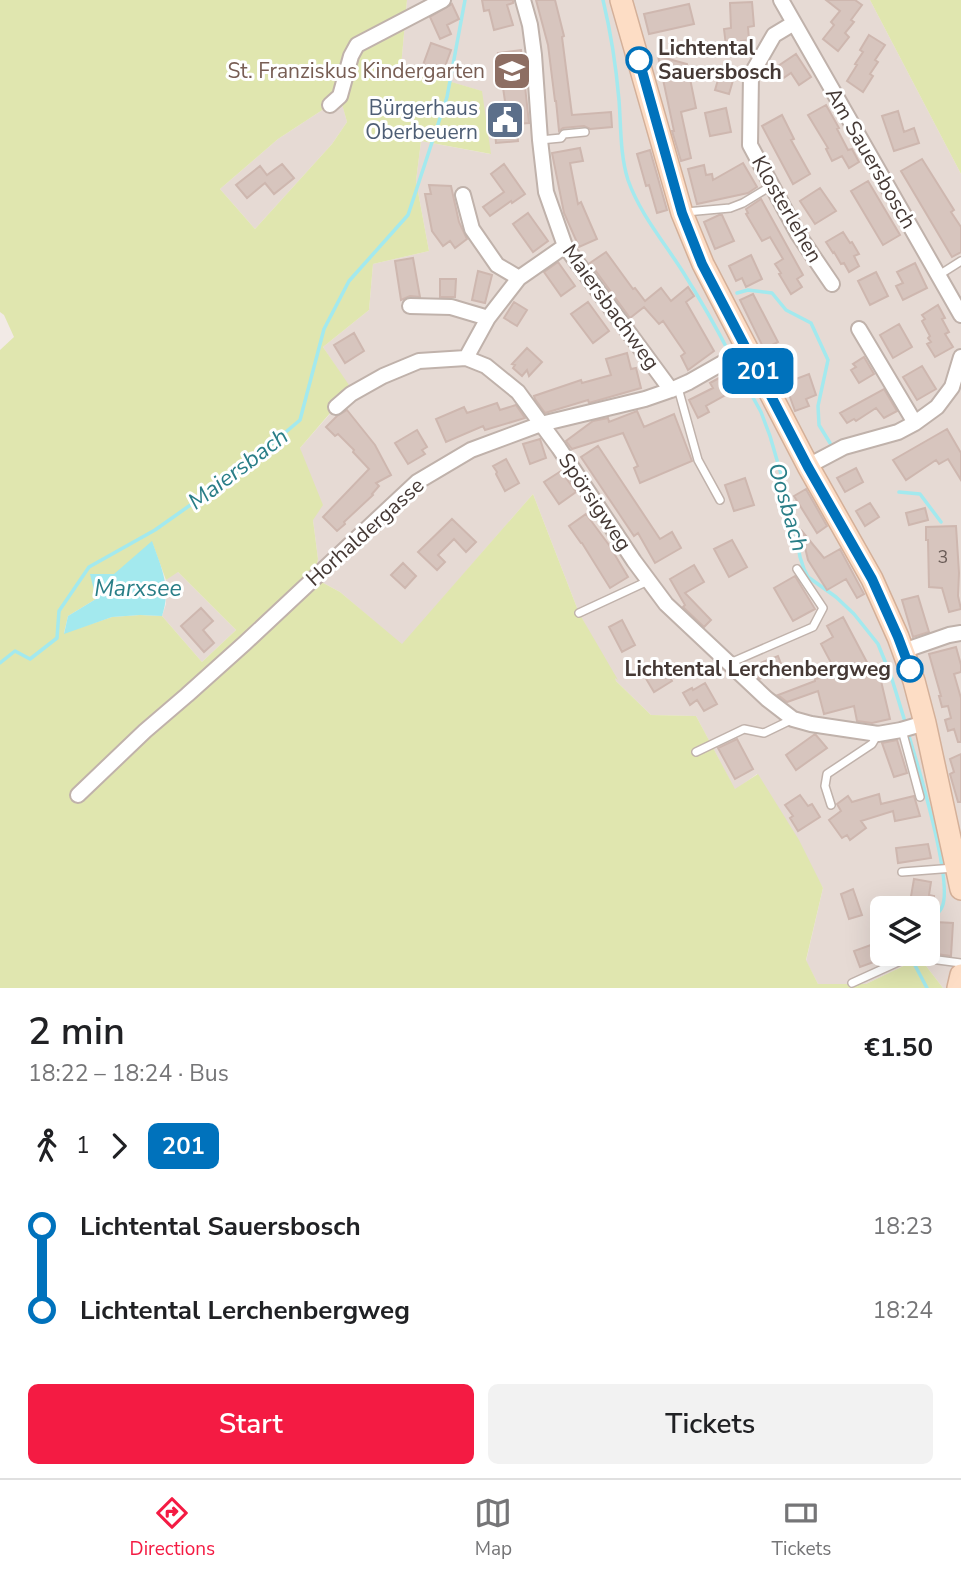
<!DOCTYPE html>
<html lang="en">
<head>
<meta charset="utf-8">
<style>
	:root { --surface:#fff; --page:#f2f2f2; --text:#202124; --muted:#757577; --line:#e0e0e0; --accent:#f41b43 }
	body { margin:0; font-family:"Nunito Sans",sans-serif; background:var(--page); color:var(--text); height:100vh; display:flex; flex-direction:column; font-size:26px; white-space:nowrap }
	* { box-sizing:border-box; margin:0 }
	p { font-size:23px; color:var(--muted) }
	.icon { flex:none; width:38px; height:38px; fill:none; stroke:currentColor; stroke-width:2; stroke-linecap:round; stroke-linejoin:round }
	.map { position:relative; height:988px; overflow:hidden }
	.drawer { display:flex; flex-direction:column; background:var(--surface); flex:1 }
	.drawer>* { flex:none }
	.badge { padding:0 14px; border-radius:10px; font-size:24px; line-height:46px }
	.tools { position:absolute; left:870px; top:896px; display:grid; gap:14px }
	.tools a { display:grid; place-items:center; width:70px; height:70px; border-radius:10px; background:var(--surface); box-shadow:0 7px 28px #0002; font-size:35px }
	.map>.badge { position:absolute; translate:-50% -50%; box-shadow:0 0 0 4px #fff }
	.legs { display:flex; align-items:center; gap:10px; height:77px; padding:0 28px; font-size:23px }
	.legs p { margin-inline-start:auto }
	.head { display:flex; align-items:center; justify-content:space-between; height:119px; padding:0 28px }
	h1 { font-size:38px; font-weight:600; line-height:52px }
	.cta { display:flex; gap:14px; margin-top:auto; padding:14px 28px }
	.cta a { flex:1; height:80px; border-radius:10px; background:var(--accent); color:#fff; font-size:28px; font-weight:600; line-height:80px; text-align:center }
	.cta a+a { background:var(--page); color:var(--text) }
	ul { padding:0 28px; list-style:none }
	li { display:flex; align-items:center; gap:24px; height:84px; font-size:26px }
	li i { display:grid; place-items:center; width:10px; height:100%; margin:0 9px; background:currentColor }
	li i::after { content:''; width:18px; height:18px; margin:-9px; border:5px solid; border-radius:50%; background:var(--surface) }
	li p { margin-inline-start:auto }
	li:first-child i { background:linear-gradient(#0000 50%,currentColor 0) }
	li:last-child i { background:linear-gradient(currentColor 50%,#0000 0) }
	.dock { display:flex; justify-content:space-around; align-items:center; height:98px; border-top:2px solid var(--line); background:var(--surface); font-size:19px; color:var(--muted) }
	.dock a { display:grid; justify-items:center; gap:4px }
	.dock .selected { color:var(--accent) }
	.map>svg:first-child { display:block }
</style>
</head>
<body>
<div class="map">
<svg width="961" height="988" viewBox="0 0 961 988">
	<rect width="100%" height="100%" fill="#f2eae6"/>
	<path fill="#e6dad4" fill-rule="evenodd" d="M407 0H870L961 174V988H943L920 958 866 984H818L806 961 823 888 757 774 735 790 696 716 651 715 616 681 579 613 533 494 402 645 340 592 314 578 318 559 313 520 300 448 336 407 348 385 323 347 369 310 373 264 429 251 416 181 421 141 490 154 481 91 401 67ZM882 908H928V954H882Z
		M340 96 347 122 332 144 255 229 220 189 278 139 330 105Z
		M177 571 236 630 202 662 162 616 166 604V580Z"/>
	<path fill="#e0e6af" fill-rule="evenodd" d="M0 0H407L401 67 482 91 491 154 421 141 416 181 429 251 373 264 369 310 323 347 349 385 337 405 300 448 323 505 313 520 318 559 314 578 340 592 402 644 533 494 579 613 618 680 615 678 616 681 651 715 696 716 735 789 758 774 799 840 823 888 806 960 818 984H866L920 958 943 988H0V350L14 337 4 315 0 312ZM340 97 347 122 332 144 255 229 220 189 278 139 330 105ZM152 542 166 580 178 572 236 630 202 662 162 616 140 615 112 617 64 633 68 616 96 599Z
		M870 0H961V174Z"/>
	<path fill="#a3e9ee" d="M152 541C161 567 172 588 162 616L140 615 112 617 64 634 68 616 96 599 90 574H114Z"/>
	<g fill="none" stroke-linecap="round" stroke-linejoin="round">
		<path stroke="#a3e9ee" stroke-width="3.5" d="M603 0C611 33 616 66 619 100 621 126 620 155 628 180 640 214 664 242 683 272 700 299 716 327 731 356
			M737 293 748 290 772 293 786 310 811 323 828 360 818 406 819 425 830 443
			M734 363 761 412 770 436 792 512 800 557 804 569 808 577 836 597 854 614 878 644 891 676 906 725
			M899 492 920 494 941 522
			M0 663 15 651 30 659 57 638 59 611 89 567 155 530 247 465 300 420 324 329 349 281 408 215 447 97 465 0
			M908 733C917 763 954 882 942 907 940 913 932 918 928 923
			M909 954 927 988"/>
	</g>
	<path fill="#d7c5be" stroke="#ceb7af" stroke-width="2" d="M482 0H513V3L507 5 513 25 494 30 489 10 484 11Z
		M536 0H555L564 36 562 37 572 115 611 112 612 127 590 129 584 126 563 128 559 131 556 101H555L548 45Z
		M826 0H855L862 5 851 20 854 22 845 33 849 37 838 51 823 39 834 25 831 22 840 11Z
		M752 2 754 26 748 27 749 40 741 41 742 53 727 54 724 29 731 28 730 3Z
		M452 4 459 19 447 25 451 34 440 39 430 17Z
		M689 4 694 24 649 34 644 14Z
		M869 35 885 45 875 60 878 62 870 74 873 76 863 92 847 81 857 65 855 64 863 52 860 50Z
		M431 43 451 50 443 72 423 65Z
		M521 50 529 123 516 124 518 141 496 143 493 109 506 108 498 53Z
		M796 54 811 77 799 85 791 73 782 79 775 68Z
		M658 56 687 64 696 108 681 112 691 158 681 161 672 131H674Z
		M720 73 734 77 729 94 715 90Z
		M826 105 839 128 837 129 848 150 852 149 859 162 849 168 842 156 832 161 826 149 828 148 808 115Z
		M726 108 731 132 710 136 705 113Z
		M898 111 904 132 914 128 919 143 894 151 882 116Z
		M782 115 794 139 791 140 810 174 793 184 762 126Z
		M580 148 583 161 570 163 578 204 581 202 597 239 579 247 564 213 552 153Z
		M650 150 667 210 657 213 649 185 646 186 637 154Z
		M922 159 954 210 951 212 961 227V252L952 257 901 171Z
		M743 163 757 187 748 193 697 204 688 169 704 165 706 175 712 174 713 180Z
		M282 164 294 178 274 194 265 183 247 198 236 185 260 166 267 175Z
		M504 164 525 194 512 203 511 201 490 216 483 207 504 192 491 174Z
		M868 181 900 235 883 245 851 191Z
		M429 185 451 186 459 222 467 239 455 248 450 241 443 246 432 231 425 194H431Z
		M820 188 836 211 815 224 800 201Z
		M761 199 803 275 797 279 802 287 791 294 779 274 781 273 775 264 783 259 770 237 762 241 746 214 748 213 746 209Z
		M528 213 548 241 533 252 513 224Z
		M719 215H722L734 241 715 249 704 222Z
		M843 232 850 243 852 242 859 254 854 256 859 266 849 272 844 263 841 264 834 252 833 253 826 242Z
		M606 252 633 289 635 288 645 301 661 288 671 301 688 287 694 296 686 302 714 351 688 370 681 356 685 353 663 321 659 324 644 307 630 318 590 263Z
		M751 255 762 279 746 287 742 278 736 281 729 266Z
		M413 258 420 297 410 296 401 300 395 261Z
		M558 262 575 286 561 296 544 272Z
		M915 263 927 288 903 300 896 286 903 283 897 272Z
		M478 271 492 275 485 303 472 300Z
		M876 272 888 296 870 305 858 281Z
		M440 279H456L455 297H440Z
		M753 294 778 342 764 349 740 300Z
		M514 302 527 310 517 326 504 318Z
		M588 302 609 331 593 343 571 314Z
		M938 305 945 318 942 319 949 332 945 334 953 347 935 357 927 344 931 342 928 338 930 336 922 321 925 319 922 315Z
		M899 324 912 347 893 358 880 335Z
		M354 333 364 351 345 363 334 345Z
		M527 348 542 362 529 376 527 370 522 376 513 368 515 365 512 364Z
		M627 353 631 369 636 368 641 388 589 403 588 400 545 413 535 399 534 396 581 380 582 383 611 375 606 359Z
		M864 357 874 374 859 383 851 370 856 367 853 364Z
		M922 366 936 389 917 400 903 377Z
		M730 372 738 388 706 406 709 412 698 418 689 400 713 388 710 383Z
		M809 374 816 395 806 399 809 406 795 411 785 383Z
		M884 389 897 411 884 418 876 408 856 421 854 419 847 423 840 413Z
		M497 403 500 410 516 405 525 418 485 430 483 426 446 442 436 419 464 407 467 413Z
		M347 410 375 445 391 475 376 483 379 486 372 494 373 495 344 522 345 524 337 531 323 517 369 469 353 452 354 450 338 434 335 436 326 427 337 416Z
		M637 411 644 427 674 414 692 461 640 483 634 468 638 466 623 433 572 449 566 441 593 421 608 418 609 422Z
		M947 429 961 453V480L948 459 939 464 936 460 906 480 893 460Z
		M417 430 427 447 422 450 425 454 408 464 395 443Z
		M540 439 546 458 530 464 523 444Z
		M598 446 660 539 672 532 681 548 655 563 638 533 634 536 581 457Z
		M506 459 519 483 505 491 496 474 497 472 493 466Z
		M856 468 863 482 845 492 837 478Z
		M561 471 576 492 559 504 544 482Z
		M745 478 754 505 734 511 725 485Z
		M806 489 827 526 817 533 794 496Z
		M870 503 879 517 865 526 856 511Z
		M925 508 928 520 909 525 906 513Z
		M586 514 609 545 628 577 610 588 582 543H581L569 526Z
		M452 519 476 542 466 552 454 539 438 555 445 562 437 570 418 552Z
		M956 526 959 573 958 596 961 609 949 612 942 588 929 587 928 540H926V527Z
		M801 530 824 558 840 549 864 594 857 598 846 579 827 590 808 560Z
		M732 540 747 567 729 577 714 549Z
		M403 563 416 576 405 588 391 575Z
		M694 565 704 582 685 593 711 620 704 627 683 607 685 605 670 579Z
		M795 576 815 609 793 621 774 588Z
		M918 596 929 632 913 637 902 600Z
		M201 608 213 621 203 630 214 643 204 652 181 626Z
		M843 617 869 666 877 664 890 719 872 723 857 721 854 706 824 714 818 691 787 702 778 695 815 681V679L837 674 821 644 833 637 827 626Z
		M622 620 635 645 622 652 609 627Z
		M956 647 961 665V672L954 674 961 698V742H958L954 729 948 731 945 720 951 718 948 706 942 707 939 696H941L929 654Z
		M778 656 783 669 759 679 753 666Z
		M664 667 672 681 654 692 645 677Z
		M705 683 717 704 704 711 697 700 690 705 683 693 692 688 693 690Z
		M815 734 827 748 796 770 786 755Z
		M737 739 753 769 735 779 718 748Z
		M897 740 907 773 894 777 882 743Z
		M961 754V802H958L950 774 954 772 950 759Z
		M879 794 881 804 914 796 920 816 895 821 893 811 861 821 866 828 850 840 847 835 842 838 829 820 841 811 837 804 848 796 852 802Z
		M800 795 808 806 812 804 820 817 798 831 790 818 793 816 785 805Z
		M928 844 931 858 898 863 896 848Z
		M914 879 931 882 929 895 934 896 932 908H909Z
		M853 889 862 915 849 919 841 894Z
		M935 922 953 923 951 956 936 954V949H933Z
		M882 941V959L860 967 854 951Z"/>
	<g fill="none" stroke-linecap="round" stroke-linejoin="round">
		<defs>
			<path id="service" d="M540 140 561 138 564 134 585 132
				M686 212 730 208 743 203 771 186
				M939 275 961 261
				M678 388 698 460 720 500
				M579 613 648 581
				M730 663 813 627 823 608 797 569
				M902 730 920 797
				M696 752 744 729 764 733 793 719
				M831 805 825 786 827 774 872 744 878 734
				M902 872 954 868
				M852 983 907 958 915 957 961 963"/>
			<path id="minor" d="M523 0 530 25 534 55 540 140 546 192 565 246 671 390
				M781 0 961 315
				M794 23 774 35 751 75 750 145 798 234 832 284
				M330 105 340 96 351 56 357 45 443 0
				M463 195 472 229 497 265 519 278
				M410 306 451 307 488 318
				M859 329 915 423
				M466 358 488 318 519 278 565 246
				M336 407 351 394 383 376 419 361 466 358 486 366 518 392 559 448 634 561 666 604 767 699 793 719 811 724 878 734 901 730 925 723
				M808 466 844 447 898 432 915 423 937 407 952 387 961 357
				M903 651 949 635 961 633
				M78 795 145 731 187 695 245 643 417 482 471 450 541 424 645 399 671 390 689 382 747 349"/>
			<path id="secondary" d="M621 0 682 213 703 264 808 466 872 579 898 637 914 681 925 723 961 889
				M958 988 961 975"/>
		</defs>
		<use href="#service" stroke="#c0b2ab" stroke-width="10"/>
		<use href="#minor" stroke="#c0b2ab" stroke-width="18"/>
		<use href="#secondary" stroke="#d4b099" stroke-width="24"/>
		<use href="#service" stroke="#fff" stroke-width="7"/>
		<use href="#minor" stroke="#fff" stroke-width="14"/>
		<use href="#secondary" stroke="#fdddc5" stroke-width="21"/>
	</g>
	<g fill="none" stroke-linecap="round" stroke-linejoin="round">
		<defs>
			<path id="line-1" d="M639 60 682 213 702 264 808 467 872 579 898 637 910 669"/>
		</defs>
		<use href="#line-1" stroke="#fff" stroke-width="16"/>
		<use href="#line-1" stroke="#0072bc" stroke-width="10"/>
	</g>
	<defs>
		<symbol id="school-square" viewBox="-11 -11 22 22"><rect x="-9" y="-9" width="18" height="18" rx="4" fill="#8d6e63" stroke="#fff"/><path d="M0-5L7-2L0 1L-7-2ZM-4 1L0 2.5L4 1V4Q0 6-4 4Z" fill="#fff"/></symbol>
		<symbol id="civic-square" viewBox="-11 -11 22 22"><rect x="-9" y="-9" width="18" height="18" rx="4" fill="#5c6f8a" stroke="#fff"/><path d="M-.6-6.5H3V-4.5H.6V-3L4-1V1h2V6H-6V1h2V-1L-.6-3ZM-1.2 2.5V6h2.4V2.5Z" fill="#fff"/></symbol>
	</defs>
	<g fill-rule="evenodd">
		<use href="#school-square" x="490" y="49" width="44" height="44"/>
		<use href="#civic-square" x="483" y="98" width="44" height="44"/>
	</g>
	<g fill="#fff" stroke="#0072bc" stroke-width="3.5">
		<circle cx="639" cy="60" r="12"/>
		<circle cx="910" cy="669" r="12"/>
	</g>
	<g text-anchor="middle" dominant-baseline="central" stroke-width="6" stroke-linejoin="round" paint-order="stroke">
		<g font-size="18" fill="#6a5c57">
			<text x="943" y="557">3</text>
		</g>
		<g font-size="21" font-weight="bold" fill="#453935" stroke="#fff" text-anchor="start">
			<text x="658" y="48">Lichtental<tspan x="658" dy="24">Sauersbosch</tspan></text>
			<text x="891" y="669" text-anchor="end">Lichtental Lerchenbergweg</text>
		</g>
		<g font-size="21" fill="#785e54" stroke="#fff" text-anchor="end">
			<text x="485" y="71">St. Franziskus Kindergarten</text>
		</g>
		<g font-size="21" fill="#4e5e75" stroke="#fff" text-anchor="end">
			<text x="478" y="108">Bürgerhaus<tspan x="478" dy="24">Oberbeuern</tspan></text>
		</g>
		<g font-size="21" fill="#453935" stroke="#fff">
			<text transform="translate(871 158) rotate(60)">Am Sauersbosch</text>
			<text transform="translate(787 209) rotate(60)">Klosterlehen</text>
			<text transform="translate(611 307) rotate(54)">Maiersbachweg</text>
			<text transform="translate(595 502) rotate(56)">Spörsigweg</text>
			<text transform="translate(365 532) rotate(-42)">Horhaldergasse</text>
		</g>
		<g font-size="23" font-style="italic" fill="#297e87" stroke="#fff">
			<text transform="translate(238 469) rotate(-37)">Maiersbach</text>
			<text transform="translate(788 507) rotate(74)">Oosbach</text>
			<text x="138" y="588">Marxsee</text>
		</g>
	</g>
</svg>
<div class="tools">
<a><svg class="icon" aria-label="layers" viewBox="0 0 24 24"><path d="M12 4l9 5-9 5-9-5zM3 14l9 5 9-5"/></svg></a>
</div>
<b class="badge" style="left:758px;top:371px;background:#0072bc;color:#fff">201</b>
</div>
<section class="drawer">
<div class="head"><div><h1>2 min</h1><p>18:22 – 18:24 · Bus</p></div><b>€1.50</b></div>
<div class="legs"><svg class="icon" aria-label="walk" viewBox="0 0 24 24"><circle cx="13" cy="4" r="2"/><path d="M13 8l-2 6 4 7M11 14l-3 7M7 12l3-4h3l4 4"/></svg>1<svg class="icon" aria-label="forward" viewBox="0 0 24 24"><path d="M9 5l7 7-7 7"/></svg><b class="badge" style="background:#0072bc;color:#fff">201</b></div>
<ul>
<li><i style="color:#0072bc"></i><b>Lichtental Sauersbosch</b><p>18:23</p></li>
<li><i style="color:#0072bc"></i><b>Lichtental Lerchenbergweg</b><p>18:24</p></li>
</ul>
<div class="cta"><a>Start</a><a>Tickets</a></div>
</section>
<nav class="dock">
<a class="selected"><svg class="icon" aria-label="directions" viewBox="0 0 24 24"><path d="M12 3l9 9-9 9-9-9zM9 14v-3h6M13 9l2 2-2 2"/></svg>Directions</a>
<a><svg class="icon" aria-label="map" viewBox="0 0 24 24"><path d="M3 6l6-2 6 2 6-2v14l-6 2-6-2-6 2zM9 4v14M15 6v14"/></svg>Map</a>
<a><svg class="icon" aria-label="tickets" viewBox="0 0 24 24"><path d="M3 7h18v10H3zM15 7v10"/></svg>Tickets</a>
</nav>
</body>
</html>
